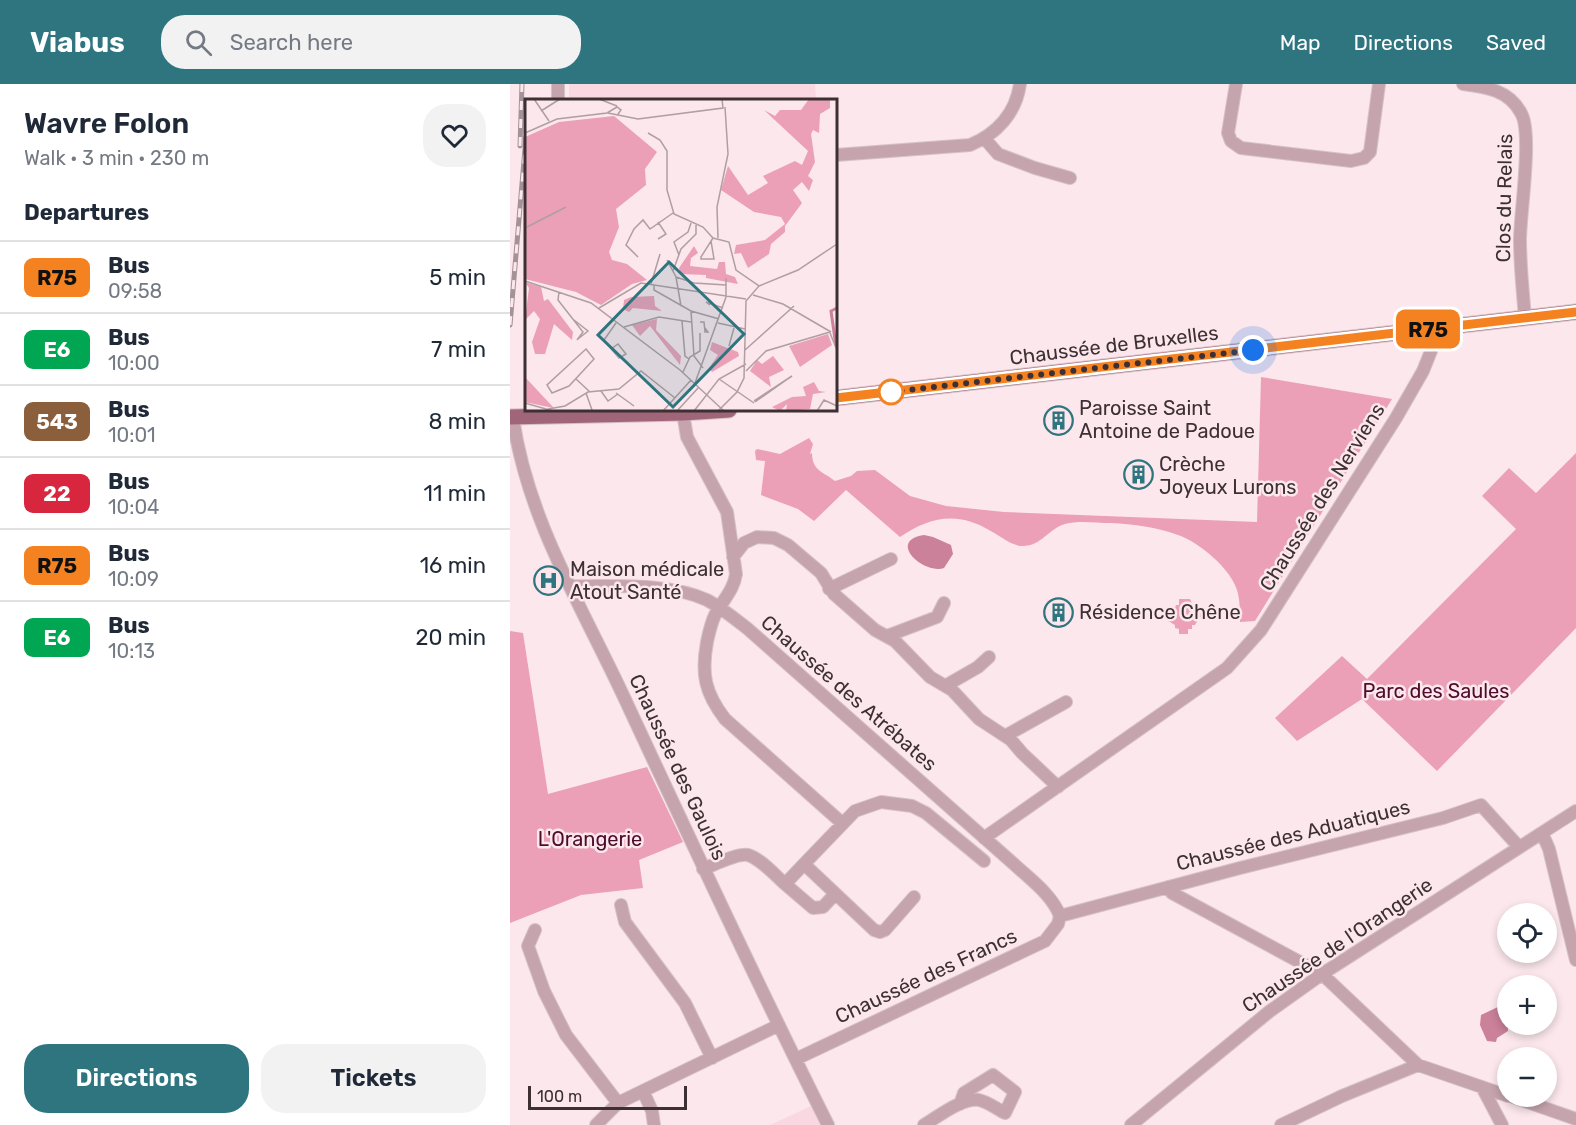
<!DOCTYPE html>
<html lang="en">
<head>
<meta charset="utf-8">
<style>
	:root { --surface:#fff; --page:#f2f2f3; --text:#1f2937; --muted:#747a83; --line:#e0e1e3; --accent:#2e7580 }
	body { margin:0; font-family:Rubik,sans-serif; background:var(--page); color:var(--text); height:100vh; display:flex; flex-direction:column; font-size:22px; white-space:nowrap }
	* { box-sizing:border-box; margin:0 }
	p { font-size:20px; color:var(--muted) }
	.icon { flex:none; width:33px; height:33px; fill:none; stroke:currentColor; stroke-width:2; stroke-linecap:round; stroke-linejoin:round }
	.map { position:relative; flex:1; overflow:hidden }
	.details { display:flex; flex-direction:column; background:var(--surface); width:510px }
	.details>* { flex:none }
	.badge { padding:0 12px; border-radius:9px; font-size:21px; line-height:39px }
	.fabs { position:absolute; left:987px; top:819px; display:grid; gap:12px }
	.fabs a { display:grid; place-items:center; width:60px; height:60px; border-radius:50%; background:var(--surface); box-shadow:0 3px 9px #0003; font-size:30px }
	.scale { position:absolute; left:18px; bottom:15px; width:159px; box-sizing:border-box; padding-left:6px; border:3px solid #3d3034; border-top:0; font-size:16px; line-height:21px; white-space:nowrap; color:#3d3034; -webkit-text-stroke:4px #fbe7ec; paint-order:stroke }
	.you { position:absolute; width:30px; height:30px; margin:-15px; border:4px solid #fff; border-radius:50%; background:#1a73e8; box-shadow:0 0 0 9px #1a73e833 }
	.map>.badge { position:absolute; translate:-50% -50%; box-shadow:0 0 0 3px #fff }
	h2 { padding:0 24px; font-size:22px; line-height:54px }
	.round { display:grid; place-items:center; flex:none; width:63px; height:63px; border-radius:24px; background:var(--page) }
	.summary { display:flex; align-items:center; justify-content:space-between; height:102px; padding:0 24px }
	h1 { font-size:28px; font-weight:600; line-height:45px }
	.cta { display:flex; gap:12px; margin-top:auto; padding:12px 24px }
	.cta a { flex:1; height:69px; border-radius:24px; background:var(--accent); color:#fff; font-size:24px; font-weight:600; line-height:69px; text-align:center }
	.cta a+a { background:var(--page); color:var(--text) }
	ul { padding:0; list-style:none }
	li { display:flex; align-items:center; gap:18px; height:72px; padding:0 24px; border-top:2px solid var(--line) }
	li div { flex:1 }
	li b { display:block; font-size:22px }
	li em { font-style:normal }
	li .badge { min-width:66px; font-weight:700; text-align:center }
	header { display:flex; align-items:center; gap:36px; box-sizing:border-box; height:84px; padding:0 30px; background:var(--accent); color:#fff }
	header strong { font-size:28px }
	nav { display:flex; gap:33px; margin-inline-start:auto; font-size:21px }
	.search { width:420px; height:54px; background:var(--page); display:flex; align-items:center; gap:15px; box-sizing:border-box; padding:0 21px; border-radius:24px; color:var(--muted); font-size:22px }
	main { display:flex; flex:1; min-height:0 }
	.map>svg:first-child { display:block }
</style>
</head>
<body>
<header>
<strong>Viabus</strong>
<div class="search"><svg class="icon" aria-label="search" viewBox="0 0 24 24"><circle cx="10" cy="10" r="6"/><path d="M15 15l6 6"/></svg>Search here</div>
<nav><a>Map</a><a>Directions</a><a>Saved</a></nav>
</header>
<main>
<section class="details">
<div class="summary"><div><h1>Wavre Folon</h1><p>Walk · 3 min · 230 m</p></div><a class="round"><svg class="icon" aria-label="heart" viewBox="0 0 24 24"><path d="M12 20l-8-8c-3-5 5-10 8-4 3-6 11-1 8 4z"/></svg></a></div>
<h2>Departures</h2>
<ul>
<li><span class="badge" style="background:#f58220;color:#111">R75</span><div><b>Bus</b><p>09:58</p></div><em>5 min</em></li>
<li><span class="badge" style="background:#00a651;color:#fff">E6</span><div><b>Bus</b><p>10:00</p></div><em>7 min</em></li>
<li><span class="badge" style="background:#8b5e3c;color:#fff">543</span><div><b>Bus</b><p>10:01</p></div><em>8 min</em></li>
<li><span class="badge" style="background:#d7263d;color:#fff">22</span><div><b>Bus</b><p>10:04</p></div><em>11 min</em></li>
<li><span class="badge" style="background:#f58220;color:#111">R75</span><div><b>Bus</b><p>10:09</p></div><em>16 min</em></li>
<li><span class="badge" style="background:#00a651;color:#fff">E6</span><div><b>Bus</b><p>10:13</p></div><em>20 min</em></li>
</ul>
<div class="cta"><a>Directions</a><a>Tickets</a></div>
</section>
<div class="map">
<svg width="1066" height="1041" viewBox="0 0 1066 1041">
	<rect width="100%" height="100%" fill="#fbe7ec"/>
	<path fill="#fad8e1" d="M59 0H305L306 16H59Z
		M301 1022 310 1041H260Z"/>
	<path fill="#eba0b8" d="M751 293 882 315 745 537 730 538C730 527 730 516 727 506 720 484 689 458 668 451 647 443 623 440 601 439 586 439 569 436 555 440 538 445 531 463 511 462 500 461 489 451 479 446 447 427 419 433 390 453L336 406 304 437 288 425 251 411 255 377 246 376 245 367 247 365 270 370 299 354 303 360 300 370 302 369C302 387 314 388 325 397L341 392 347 387 365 386 400 412 436 422 494 428 747 438Z
		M1066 369V544L927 687 852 615 787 657 765 634 832 572 857 595 1006 445 972 412 999 384 1026 409Z
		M669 515H680L683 521H686V524L689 525V529H693V534H689L685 541H682V545H678V550H669V545L665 544V541L658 537V524H665L666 521H669Z
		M0 547 13 549 38 710 137 683 173 758 129 776 133 804 71 811 0 839Z"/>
	<path fill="#ca8199" d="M414 451 423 453 441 461 443 470 434 484C414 491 376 457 414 451Z
		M990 922H997L998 947 987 954 986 958 977 957 970 941 971 931Z"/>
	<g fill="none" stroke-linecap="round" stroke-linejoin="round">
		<defs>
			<path id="minor" d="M48 0V16
				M726 0 718 49 721 57 731 64 841 77 854 74 860 68 869 0
				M953 0C976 3 999 6 1011 29 1023 49 1010 129 1010 156 1010 182 1013 209 1015 234
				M475 55 488 70 525 84 560 94
				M326 71 460 61C487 50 506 29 510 0
				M173 329 177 353 217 428 226 490C224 506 212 517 205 531 201 539 199 549 197 558 191 590 195 609 215 635L332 739
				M3 334C17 434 71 521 113 611 180 755 247 899 318 1041
				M223 473 234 459 247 453 264 454 278 461 311 489 324 510 365 546 385 557 420 593 442 606 469 635 501 656 512 669 548 703
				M60 502C102 503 158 498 197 516 212 524 225 535 238 545L505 781C521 796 542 811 550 832
				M319 505 381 475
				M377 552 427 533 434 519
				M435 602 468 583 479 573
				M495 652 556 618
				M1032 749 1039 765 1066 876
				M474 754 717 584 751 546 886 334 913 287 921 267 925 244
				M294 780 345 727 371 718 402 722 416 729 474 777
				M193 785C204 781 227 769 238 771 251 775 265 791 275 800
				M658 803 662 809 812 890 908 981 998 1012
				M325 810 313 823 303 824 275 800 294 780 364 846 370 848 375 846 404 813
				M111 821 115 838 175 919 202 974
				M550 832 730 784 933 734 971 721 1009 763
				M25 846 18 862 34 907 56 951 108 1019
				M286 975 535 857 548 840 550 832
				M972 1003 992 1041
				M133 1007 142 1027 144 1041
				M1000 1012 1066 1035
				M86 1041 108 1019 269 941
				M414 1041C429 1032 451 1014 469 1016 478 1018 487 1025 495 1029L505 1008 483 991 454 1009 450 1020
				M621 1041 760 927 812 890 1066 727
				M771 1041 832 1012 908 981"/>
			<path id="major" d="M326 314 1066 228
				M0 333 173 329 219 326"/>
		</defs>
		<use href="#minor" stroke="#d5c2c7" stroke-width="14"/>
		<use href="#major" stroke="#d5c2c7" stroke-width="17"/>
		<use href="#minor" stroke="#c6a4ae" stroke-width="12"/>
		<use href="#major" stroke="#a16579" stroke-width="15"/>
		<defs>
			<path id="rail" d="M10 62 12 0
				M0 241 16 53"/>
		</defs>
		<use href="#rail" stroke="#a39297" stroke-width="5"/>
		<use href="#rail" stroke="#fbe7ec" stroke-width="3" stroke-dasharray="9" stroke-linecap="butt"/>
	</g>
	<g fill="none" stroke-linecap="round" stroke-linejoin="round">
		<defs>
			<path id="line" d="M326 314 1066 228"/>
		</defs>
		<use href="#line" stroke="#fff" stroke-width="14"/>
		<use href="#line" stroke="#f58220" stroke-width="9"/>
		<path stroke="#3d3034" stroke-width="6" stroke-dasharray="0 10.8" d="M381 308 743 266"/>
	</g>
	<defs>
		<symbol id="building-ring" viewBox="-11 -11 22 22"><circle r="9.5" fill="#fbe7ec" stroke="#2e7580" stroke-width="1.5"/><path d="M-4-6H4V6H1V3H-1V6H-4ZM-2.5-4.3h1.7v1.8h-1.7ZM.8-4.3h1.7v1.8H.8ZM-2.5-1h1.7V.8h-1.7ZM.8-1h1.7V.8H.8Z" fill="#2e7580"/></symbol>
		<symbol id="hospital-ring" viewBox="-11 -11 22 22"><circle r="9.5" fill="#fbe7ec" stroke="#2e7580" stroke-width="1.5"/><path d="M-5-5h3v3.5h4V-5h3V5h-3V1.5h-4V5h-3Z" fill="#2e7580"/></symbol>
	</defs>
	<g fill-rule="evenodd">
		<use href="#building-ring" x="532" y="320" width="33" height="33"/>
		<use href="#building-ring" x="612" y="374" width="33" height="33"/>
		<use href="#hospital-ring" x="22" y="480" width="33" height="33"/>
		<use href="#building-ring" x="532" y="512" width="33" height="33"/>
	</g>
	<circle fill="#fff" stroke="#f58220" stroke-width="3" cx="381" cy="308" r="12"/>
	<g text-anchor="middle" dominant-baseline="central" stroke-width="5" stroke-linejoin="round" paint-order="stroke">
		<g font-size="20" fill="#3d3034" stroke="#fbe7ec">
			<text transform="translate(994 114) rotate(-89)">Clos du Relais</text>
			<text transform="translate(604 261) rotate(-7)">Chaussée de Bruxelles</text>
			<text transform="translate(812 413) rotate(-58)">Chaussée des Nerviens</text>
			<text transform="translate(339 609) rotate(41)">Chaussée des Atrébates</text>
			<text transform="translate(168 683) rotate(65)">Chaussée des Gaulois</text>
			<text transform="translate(783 751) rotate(-14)">Chaussée des Aduatiques</text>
			<text transform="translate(827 861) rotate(-34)">Chaussée de l'Orangerie</text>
			<text transform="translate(416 892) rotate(-25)">Chaussée des Francs</text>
		</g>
		<g font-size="20" fill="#3d3034" stroke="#fbe7ec" text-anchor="start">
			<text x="569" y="324">Paroisse Saint<tspan x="569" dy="23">Antoine de Padoue</tspan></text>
			<text x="649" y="380">Crèche<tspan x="649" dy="23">Joyeux Lurons</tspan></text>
			<text x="60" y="485">Maison médicale<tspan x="60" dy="23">Atout Santé</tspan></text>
			<text x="569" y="528">Résidence Chêne</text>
		</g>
		<g font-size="20" fill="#4e0c2a" stroke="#fbe7ec">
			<text x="926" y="607">Parc des Saules</text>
			<text x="80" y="755">L'Orangerie</text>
		</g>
	</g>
	<g transform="translate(15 15)">
		<rect width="312" height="312" fill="#fbe7ec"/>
		<path d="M284 0H305V9L295 15 294 34 288 31 286 35 290 63 283 77 288 81 284 92 277 83 268 91 277 104 260 127V133L246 145 244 155 223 169 216 154 209 155 211 146 240 141 260 125 256 118 229 113 196 91 203 67 223 96 243 84 238 77 270 62 277 66 283 52 239 11 250 17 255 11H276ZM89 17 132 53 120 70 121 86 91 110 94 128 84 153 87 161 102 165 122 181 107 185 76 206 51 193 0 180V38L34 23ZM169 147 173 154 166 159 165 167 192 170 194 163H200L201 175 210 178 213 185 181 179V176L156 175 154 169ZM0 183 16 188 19 202 23 200 48 233 47 241 29 225 20 255H10L7 243 15 220 9 212 0 221 4 189ZM129 197 130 207 137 212 108 209 104 213 98 210 99 201 106 198ZM132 220 131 231 156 257 155 266 125 227 115 237 107 226ZM303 235 307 246 275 268 264 247ZM187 243 213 253 214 257 187 273 184 269 193 256 185 251ZM248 257 259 271 244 278 246 288 225 272 232 261 237 265ZM0 278 28 308V309L0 303ZM289 283 294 292 301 293 288 295 285 310 261 312 262 305 255 312 247 308 267 298 281 297 278 288Z" fill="#eba0b8"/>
		<path fill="none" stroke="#ca8199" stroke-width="3" d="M311 247 306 212 312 209"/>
		<path fill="none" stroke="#af9ea2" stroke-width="1.5" d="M9 0 24 22M74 0 92 7M16 12 35 0M83 14 113 20 198 9 197 0M0 34 32 20 82 14 92 8 96 11 93 15M123 34 135 41 142 52V91L149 115 178 128 188 139 204 143 211 171 234 187 221 202 219 279 212 293 193 312M0 129 41 108M193 139 192 108 203 55 200 8M133 140 141 135 133 123M186 142 189 160H176V158L188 139M154 156 149 143 163 133 166 124M113 158 101 146 109 130 118 121 125 130 148 114M142 161 151 178 156 207M148 172 156 150 171 135V126M151 178 169 184 201 186M0 182 66 204 155 271 199 312M126 185 135 155M129 186V191L166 212 194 220M234 187 273 171 312 145M34 193 33 201 58 233 52 241M228 196 258 205 306 233M185 206 181 203 198 209M74 209 116 184 221 200M166 212 169 257 178 269M49 221 63 232 53 240M157 222 160 257 164 260M175 223H179L180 233H183L180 229M193 224 220 230M99 228 134 218 166 223M305 234 312 251M204 247 209 229M61 250 69 260 44 287 27 294 22 286ZM86 250 93 245 101 255 94 259 82 245 79 241 91 224M220 251 269 207M221 272 241 252 305 233M158 273 165 258 175 252V234M51 280 65 293M194 280 229 304M170 284 201 198V179M76 292 83 302 93 295M61 294 67 311M91 294 109 307M229 302 267 277 230 303M0 304 28 312M23 310 40 307 63 293 94 290 116 272 150 299M138 312 166 281M152 312 174 288M169 312 194 280 221 265M292 312 299 301 312 307"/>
		<path fill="#2e7580" fill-opacity="0.15" stroke="#2e7580" stroke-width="3" d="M144 163 219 235 148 308 73 236Z"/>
		<rect width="312" height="312" fill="none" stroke="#3d3034" stroke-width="3"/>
	</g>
</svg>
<div class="fabs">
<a><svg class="icon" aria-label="locate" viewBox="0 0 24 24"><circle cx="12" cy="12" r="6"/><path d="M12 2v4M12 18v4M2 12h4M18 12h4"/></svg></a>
<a>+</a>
<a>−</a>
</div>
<div class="scale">100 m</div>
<div class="you" style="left:743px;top:266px"></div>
<b class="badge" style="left:918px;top:245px;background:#f58220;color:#111">R75</b>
</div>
</main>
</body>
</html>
